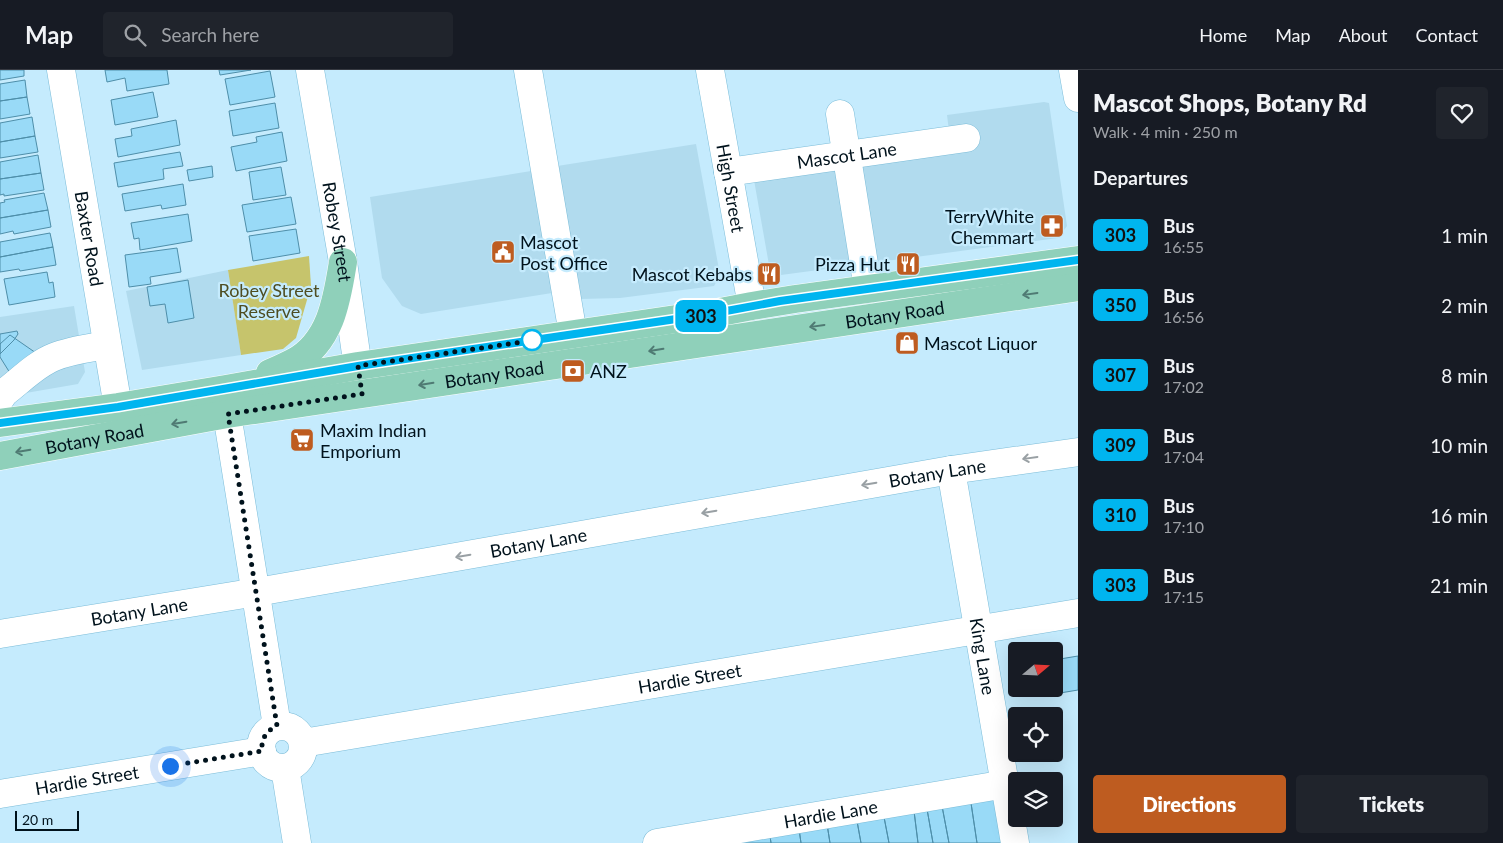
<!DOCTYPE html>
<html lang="en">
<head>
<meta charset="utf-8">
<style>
	:root { --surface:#171b24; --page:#20242c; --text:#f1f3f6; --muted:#9ea1a6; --line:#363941; --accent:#be5c20 }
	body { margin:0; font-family:Lato,sans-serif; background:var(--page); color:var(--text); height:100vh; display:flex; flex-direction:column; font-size:19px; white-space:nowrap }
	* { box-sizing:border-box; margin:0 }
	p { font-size:16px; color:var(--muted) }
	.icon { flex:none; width:28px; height:28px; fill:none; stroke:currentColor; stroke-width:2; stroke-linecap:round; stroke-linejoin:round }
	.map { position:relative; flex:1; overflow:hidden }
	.drawer { display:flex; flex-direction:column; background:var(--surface); width:425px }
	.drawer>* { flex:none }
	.badge { padding:0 10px; border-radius:8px; font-size:18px; line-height:32px }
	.needle { width:32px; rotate:71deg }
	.buttons { position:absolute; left:1008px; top:572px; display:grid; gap:10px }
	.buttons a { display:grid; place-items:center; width:55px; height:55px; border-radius:5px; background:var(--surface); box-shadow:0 5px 20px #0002; font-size:25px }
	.scale { position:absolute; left:15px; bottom:12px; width:64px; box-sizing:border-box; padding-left:5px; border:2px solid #00121c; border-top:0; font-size:14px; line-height:18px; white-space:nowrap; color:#00121c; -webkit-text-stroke:4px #c5ebfd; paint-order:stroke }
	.you { position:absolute; width:25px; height:25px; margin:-12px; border:4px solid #fff; border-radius:50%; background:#1a73e8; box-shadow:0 0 0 8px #1a73e833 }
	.map>.badge { position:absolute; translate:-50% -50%; box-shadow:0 0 0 2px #fff }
	h2 { padding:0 15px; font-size:19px; line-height:45px }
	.round { display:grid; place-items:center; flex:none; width:52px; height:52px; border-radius:5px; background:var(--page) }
	.overview { display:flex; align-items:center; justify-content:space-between; height:85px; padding:0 15px }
	h1 { font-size:24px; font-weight:800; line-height:38px }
	.primary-button { display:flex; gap:10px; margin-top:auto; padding:10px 15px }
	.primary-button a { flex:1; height:58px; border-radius:5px; background:var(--accent); color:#fff; font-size:20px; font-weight:800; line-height:58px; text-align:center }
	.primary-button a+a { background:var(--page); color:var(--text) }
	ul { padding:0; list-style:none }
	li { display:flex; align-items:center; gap:15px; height:70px; padding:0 15px }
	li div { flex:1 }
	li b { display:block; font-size:19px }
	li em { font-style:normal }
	li .badge { min-width:55px; font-weight:700; text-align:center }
	header { display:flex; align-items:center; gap:30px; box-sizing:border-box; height:70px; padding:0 25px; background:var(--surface); border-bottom:1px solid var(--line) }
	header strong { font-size:24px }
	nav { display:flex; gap:28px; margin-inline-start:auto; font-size:18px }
	.search { width:350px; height:45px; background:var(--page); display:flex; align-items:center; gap:12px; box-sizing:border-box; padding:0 18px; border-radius:5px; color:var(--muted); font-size:19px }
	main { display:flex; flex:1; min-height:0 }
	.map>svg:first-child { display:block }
</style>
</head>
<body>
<header>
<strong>Map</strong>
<div class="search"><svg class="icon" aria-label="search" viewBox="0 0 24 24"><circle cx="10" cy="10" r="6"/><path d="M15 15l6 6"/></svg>Search here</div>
<nav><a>Home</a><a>Map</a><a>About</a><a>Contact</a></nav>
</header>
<main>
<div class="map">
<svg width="1078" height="773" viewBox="0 0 1078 773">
	<rect width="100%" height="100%" fill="#c5ebfd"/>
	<path fill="#b1dbee" d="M1044 32 1049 33 1067 156 1058 168 781 205 769 195 754 110 949 61 947 45Z
		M696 74 720 205 714 216 620 228 580 229 551 97Z
		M531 101 552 223 421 244 402 236 382 208 370 127Z
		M228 200 241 285 142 300 126 221Z
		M74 236 85 302 78 314 20 324H0V247Z"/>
	<path fill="#c6c46c" d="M309 186 311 216 296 268 283 279 241 285 228 200Z"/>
	<path fill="#99daf7" stroke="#4e8ea9" d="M0 0H24V6L0 10Z
		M105 0H167L169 14 127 21 125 8 107 12Z
		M219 0H251L220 5Z
		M270 1 275 27 230 35 225 9Z
		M25 10 27 27 0 31V14Z
		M153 22 158 47 115 55 111 30Z
		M27 27 30 44 0 49V31Z
		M275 33 279 58 233 66 229 41Z
		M32 47 35 66 0 72V53Z
		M176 50 180 75 118 87 115 69 132 66 131 59Z
		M282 62 287 91 236 101 231 77 257 72 256 67Z
		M35 66 38 82 0 88V72Z
		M180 82 183 96 163 99 164 109 118 117 114 93Z
		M38 85 41 103 0 109V92Z
		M212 96 213 107 189 111 187 100Z
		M281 97 286 125 253 130 249 102Z
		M41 103 44 120 4 126V124L0 125V109Z
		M183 114 186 135 162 139 161 135 125 141 122 124Z
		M44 123 48 140 0 148V133L5 132 4 130Z
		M291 127 296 154 247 162 242 135Z
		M48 140 51 157 14 164 13 161 0 164V148Z
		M188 144 192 171 140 180 139 168 134 169 131 153Z
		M296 159 300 183 253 191 249 166Z
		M50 163 53 177 0 187V172Z
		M53 177 56 195 20 201 19 199 0 202V187Z
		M177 178 181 202 150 207 151 214 129 217 125 185Z
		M47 202 49 213 53 212 55 227 9 235 4 209Z
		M188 210 194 248 168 253 165 234 150 236 147 217Z
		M17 261 18 264 14 270 0 284V264Z
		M10 265 49 292 20 319 0 287V274Z
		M1078 586V620L1042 626 1041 619H1054V590Z
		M998 729 1006 773H977L971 733Z
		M971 733 977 773H949L942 736Z
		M942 736 949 773H933L927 739Z
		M927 739 933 773H918L914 741Z
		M914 741 918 773H889L884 747Z
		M884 747 889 773H861L857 751Z
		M857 751 861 773H830L827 754Z
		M827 754 830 773H801L799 759Z
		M799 759 801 773H771L770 766Z
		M770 766 771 773H733Z"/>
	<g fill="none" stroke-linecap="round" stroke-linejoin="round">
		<defs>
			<g id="minor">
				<path id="s1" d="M61 0 118 337"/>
				<path id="s2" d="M310 0 343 192 361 319"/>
				<path d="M528 0 573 264"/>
				<path id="s3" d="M710 0 752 236"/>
				<path d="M1073 0 1078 28"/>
				<path d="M840 44 868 219"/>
				<path id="s4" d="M728 102 966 68"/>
				<path d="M0 329 4 323C20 311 36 294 54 287 71 280 90 278 107 275"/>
				<path d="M227 344 277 656"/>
				<path id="s5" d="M951 400 1015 773"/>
				<path id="s6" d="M0 564 257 522 951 400 1078 382"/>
				<circle cx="282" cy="677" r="21"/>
				<path id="s7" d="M303 673 1078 543"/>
				<path d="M285 698 297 773"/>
				<path id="s8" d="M0 724 262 681"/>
				<path id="s9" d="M657 773 1006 714"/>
			</g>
			<g id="major">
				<path d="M270 303C278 300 286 296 294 292 331 272 337 229 343 192"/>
				<path d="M0 353 118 337 226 319 358 296 710 244 752 236 795 229 1078 190"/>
				<path id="s10" d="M0 386 227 344 1078 217"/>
			</g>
		</defs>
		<use href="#minor" stroke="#7bbcd8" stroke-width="29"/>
		<use href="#major" stroke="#fff" stroke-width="29"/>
		<use href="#minor" stroke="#fff" stroke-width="28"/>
		<use href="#major" stroke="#8fd0ba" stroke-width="28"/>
	</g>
	<defs><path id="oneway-shaft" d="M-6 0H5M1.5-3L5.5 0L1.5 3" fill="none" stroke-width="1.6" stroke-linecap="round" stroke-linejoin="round" transform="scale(1.25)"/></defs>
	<g stroke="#4f7a73">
		<use href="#oneway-shaft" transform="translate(1030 224) rotate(172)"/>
		<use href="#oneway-shaft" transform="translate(817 256) rotate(172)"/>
		<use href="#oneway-shaft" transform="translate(656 280) rotate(171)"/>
		<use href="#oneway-shaft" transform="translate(426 314) rotate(171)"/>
		<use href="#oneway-shaft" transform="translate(179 353) rotate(170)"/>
		<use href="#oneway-shaft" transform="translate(23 381) rotate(170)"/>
	</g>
	<g stroke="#99a0a4">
		<use href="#oneway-shaft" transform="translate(1030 388) rotate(172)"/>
		<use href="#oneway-shaft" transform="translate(869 414) rotate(170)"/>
		<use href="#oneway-shaft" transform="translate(709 442) rotate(170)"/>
		<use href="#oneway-shaft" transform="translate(463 486) rotate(170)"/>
	</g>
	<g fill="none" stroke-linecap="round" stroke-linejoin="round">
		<defs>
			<path id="line" d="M0 353 118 337 358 296 710 244 780 231 1078 190"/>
		</defs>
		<use href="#line" stroke="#fff" stroke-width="11"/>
		<use href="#line" stroke="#00b5ef" stroke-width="8"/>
		<path stroke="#00121c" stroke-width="5" stroke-dasharray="0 9" d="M170 696 262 681C261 669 266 661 277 656L228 344 362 324 358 296 536 270H532"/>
	</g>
	<defs>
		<symbol id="pharmacy-square" viewBox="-11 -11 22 22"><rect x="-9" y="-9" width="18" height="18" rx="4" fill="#be5c20" stroke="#c5ebfd"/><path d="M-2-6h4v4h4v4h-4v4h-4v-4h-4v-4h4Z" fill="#fff"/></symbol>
		<symbol id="civic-square" viewBox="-11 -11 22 22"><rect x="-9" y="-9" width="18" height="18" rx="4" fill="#be5c20" stroke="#c5ebfd"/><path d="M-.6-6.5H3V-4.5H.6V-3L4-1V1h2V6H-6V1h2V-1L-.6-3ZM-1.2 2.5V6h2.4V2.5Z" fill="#fff"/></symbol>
		<symbol id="restaurant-square" viewBox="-11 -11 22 22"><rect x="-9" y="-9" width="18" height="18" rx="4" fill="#be5c20" stroke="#c5ebfd"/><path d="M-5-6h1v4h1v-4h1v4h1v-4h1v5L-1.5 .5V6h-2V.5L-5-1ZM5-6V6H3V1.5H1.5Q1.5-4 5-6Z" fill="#fff"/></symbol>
		<symbol id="shop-square" viewBox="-11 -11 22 22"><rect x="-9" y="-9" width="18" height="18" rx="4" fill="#be5c20" stroke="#c5ebfd"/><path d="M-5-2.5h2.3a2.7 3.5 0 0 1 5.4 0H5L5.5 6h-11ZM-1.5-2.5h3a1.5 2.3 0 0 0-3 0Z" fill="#fff"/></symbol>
		<symbol id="bank-square" viewBox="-11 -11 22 22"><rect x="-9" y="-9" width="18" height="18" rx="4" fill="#be5c20" stroke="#c5ebfd"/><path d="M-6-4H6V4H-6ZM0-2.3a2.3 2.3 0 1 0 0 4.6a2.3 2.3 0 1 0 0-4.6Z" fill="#fff"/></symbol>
		<symbol id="supermarket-square" viewBox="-11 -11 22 22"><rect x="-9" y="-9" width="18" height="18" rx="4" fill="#be5c20" stroke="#c5ebfd"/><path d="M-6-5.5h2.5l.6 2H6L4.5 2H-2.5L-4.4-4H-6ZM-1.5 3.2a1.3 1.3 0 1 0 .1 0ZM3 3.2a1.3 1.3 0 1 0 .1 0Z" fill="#fff"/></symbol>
	</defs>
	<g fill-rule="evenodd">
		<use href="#pharmacy-square" x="1038" y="142" width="28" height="28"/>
		<use href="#civic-square" x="489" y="168" width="28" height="28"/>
		<use href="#restaurant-square" x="894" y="180" width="28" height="28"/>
		<use href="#restaurant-square" x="755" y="190" width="28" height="28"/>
		<use href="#shop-square" x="893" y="259" width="28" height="28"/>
		<use href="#bank-square" x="559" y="287" width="28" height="28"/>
		<use href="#supermarket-square" x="288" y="356" width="28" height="28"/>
	</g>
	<circle fill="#fff" stroke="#00b5ef" stroke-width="2.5" cx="532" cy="270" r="10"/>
	<g text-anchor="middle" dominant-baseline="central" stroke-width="4.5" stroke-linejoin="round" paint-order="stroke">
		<g font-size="18" fill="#00121c" stroke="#c5ebfd">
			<text stroke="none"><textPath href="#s4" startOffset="120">Mascot Lane</textPath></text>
			<text stroke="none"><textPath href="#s3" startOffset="120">High Street</textPath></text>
			<text stroke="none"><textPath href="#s2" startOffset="164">Robey Street</textPath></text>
			<text stroke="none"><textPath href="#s1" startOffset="171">Baxter Road</textPath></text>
			<text stroke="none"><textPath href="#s10" startOffset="906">Botany Road</textPath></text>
			<text stroke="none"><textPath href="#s10" startOffset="501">Botany Road</textPath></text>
			<text stroke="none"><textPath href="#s10" startOffset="96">Botany Road</textPath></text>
			<text stroke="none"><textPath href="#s6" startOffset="951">Botany Lane</textPath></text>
			<text stroke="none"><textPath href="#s6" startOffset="546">Botany Lane</textPath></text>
			<text stroke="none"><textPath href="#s6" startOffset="141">Botany Lane</textPath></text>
			<text stroke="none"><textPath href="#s5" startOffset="189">King Lane</textPath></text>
			<text stroke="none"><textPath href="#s7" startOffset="392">Hardie Street</textPath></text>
			<text stroke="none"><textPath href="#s8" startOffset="88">Hardie Street</textPath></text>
			<text stroke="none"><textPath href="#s9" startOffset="176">Hardie Lane</textPath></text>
		</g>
		<g font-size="18" fill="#00121c" stroke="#c5ebfd" text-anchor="start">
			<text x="1034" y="146" text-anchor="end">TerryWhite<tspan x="1034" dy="21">Chemmart</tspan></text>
			<text x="520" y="172">Mascot<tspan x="520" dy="21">Post Office</tspan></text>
			<text x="890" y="194" text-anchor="end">Pizza Hut</text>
			<text x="752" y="204" text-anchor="end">Mascot Kebabs</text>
			<text x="924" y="273">Mascot Liquor</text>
			<text x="590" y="301">ANZ</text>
			<text x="320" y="360">Maxim Indian<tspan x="320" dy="21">Emporium</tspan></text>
		</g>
		<g font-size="18" fill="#4e4d22" stroke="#c5ebfd">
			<text x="269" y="220">Robey Street<tspan x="269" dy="21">Reserve</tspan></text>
		</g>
	</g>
</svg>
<div class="buttons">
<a><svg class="needle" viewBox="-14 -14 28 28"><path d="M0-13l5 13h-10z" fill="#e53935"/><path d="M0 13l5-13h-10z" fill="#9ea1a6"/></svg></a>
<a><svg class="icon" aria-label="locate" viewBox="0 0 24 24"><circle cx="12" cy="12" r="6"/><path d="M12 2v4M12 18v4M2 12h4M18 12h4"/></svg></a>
<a><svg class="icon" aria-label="layers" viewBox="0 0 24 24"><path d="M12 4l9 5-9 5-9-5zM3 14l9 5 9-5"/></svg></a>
</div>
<div class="scale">20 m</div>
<div class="you" style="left:170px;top:696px"></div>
<b class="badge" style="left:701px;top:246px;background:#00b5ef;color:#111">303</b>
</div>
<section class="drawer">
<div class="overview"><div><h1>Mascot Shops, Botany Rd</h1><p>Walk · 4 min · 250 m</p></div><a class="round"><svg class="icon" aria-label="heart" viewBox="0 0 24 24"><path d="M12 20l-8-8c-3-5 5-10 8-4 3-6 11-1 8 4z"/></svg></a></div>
<h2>Departures</h2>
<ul>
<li><span class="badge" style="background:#00b5ef;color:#111">303</span><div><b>Bus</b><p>16:55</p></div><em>1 min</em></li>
<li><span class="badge" style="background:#00b5ef;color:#111">350</span><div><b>Bus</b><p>16:56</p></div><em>2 min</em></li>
<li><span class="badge" style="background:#00b5ef;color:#111">307</span><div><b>Bus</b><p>17:02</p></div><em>8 min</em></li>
<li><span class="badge" style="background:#00b5ef;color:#111">309</span><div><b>Bus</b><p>17:04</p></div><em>10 min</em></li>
<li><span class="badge" style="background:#00b5ef;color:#111">310</span><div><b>Bus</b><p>17:10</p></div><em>16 min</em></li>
<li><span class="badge" style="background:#00b5ef;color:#111">303</span><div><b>Bus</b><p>17:15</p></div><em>21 min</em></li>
</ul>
<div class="primary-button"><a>Directions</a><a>Tickets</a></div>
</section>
</main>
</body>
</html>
